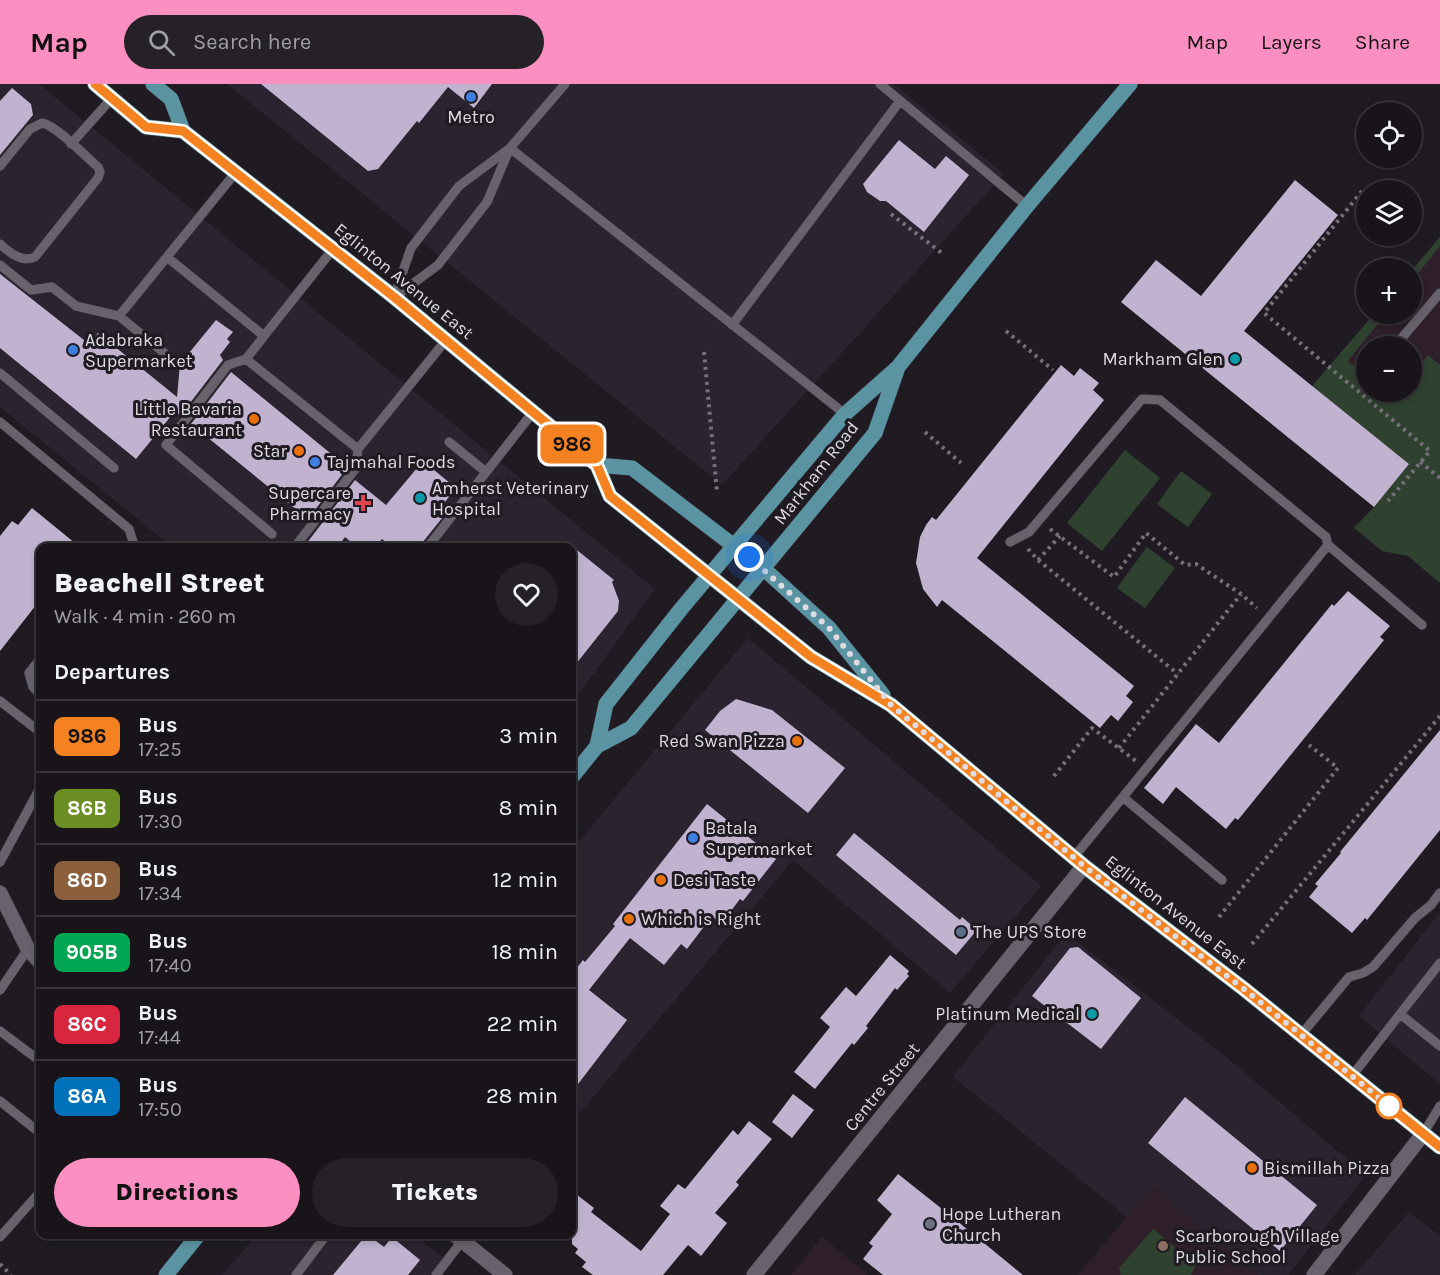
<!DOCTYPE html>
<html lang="en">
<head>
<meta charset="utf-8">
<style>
	:root { --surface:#18141a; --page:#252127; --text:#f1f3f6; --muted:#9f9ea2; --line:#363339; --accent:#fc8fc1 }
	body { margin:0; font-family:Karla,sans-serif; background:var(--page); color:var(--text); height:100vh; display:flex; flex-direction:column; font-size:22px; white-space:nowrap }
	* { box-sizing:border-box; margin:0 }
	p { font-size:20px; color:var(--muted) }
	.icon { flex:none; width:33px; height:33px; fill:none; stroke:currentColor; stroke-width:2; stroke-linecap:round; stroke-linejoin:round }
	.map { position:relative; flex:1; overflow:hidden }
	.drawer { position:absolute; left:36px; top:459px; width:540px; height:696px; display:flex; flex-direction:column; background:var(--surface); border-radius:12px; box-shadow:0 3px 9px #0003,0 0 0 2px var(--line) }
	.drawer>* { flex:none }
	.badge { padding:0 12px; border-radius:9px; font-size:21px; line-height:39px }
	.controls { position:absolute; left:1356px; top:18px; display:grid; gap:12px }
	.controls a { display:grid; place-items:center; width:66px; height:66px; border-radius:50%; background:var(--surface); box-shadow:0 3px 9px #0003,0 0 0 2px var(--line); font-size:30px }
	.you { position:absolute; width:30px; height:30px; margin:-15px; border:4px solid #fff; border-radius:50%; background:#1a73e8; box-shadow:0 0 0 9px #1a73e833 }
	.map>.badge { position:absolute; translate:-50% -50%; box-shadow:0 0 0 3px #fff }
	h2 { padding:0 18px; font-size:22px; line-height:54px }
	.round { display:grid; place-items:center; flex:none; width:63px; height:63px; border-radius:32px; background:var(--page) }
	.head { display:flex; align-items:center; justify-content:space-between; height:102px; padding:0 18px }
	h1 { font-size:28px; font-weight:800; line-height:45px }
	.action { display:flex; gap:12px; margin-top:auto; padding:12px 18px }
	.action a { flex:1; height:69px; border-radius:36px; background:var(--accent); color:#111; font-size:24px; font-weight:800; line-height:69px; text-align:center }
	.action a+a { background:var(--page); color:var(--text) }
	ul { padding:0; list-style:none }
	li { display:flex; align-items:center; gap:18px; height:72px; padding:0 18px; border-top:2px solid var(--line) }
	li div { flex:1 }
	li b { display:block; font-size:22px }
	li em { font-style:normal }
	li .badge { min-width:66px; font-weight:700; text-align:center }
	header { display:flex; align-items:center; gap:36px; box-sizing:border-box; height:84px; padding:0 30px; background:var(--accent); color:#111 }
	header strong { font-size:28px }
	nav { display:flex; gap:33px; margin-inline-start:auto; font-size:21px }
	.search { width:420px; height:54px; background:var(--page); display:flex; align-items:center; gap:15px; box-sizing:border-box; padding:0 21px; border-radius:33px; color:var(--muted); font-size:22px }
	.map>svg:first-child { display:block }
</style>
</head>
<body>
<header>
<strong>Map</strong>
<div class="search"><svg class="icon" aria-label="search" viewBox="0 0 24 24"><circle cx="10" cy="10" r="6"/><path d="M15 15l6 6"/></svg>Search here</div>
<nav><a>Map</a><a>Layers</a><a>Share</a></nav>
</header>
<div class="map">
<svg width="1440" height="1191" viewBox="0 0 1440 1191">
	<rect width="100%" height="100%" fill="#201b23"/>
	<path fill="#2b2330" d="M0 0H39L655 505 572 619V464L172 463 0 323Z
		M227 0H894L1004 90 722 401Z
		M748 554 1041 802 950 909 793 776 572 1038V766Z
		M1440 828V1000L1359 932Z
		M1066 849 1220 968 1366 1091 1288 1191H1258L1152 1103 1127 1133 953 993Z
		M1409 1128 1440 1152V1191H1355Z
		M257 1151H414L447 1176 434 1191H222Z"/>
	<path fill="#2e1f2a" d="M1440 159V352L1385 308H1412V262H1366V292L1348 277 1385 230H1412V196Z
		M1152 1102 1258 1191H1078Z
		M822 1153 868 1191H791Z"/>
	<path fill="#2f4230" d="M1440 153V162L1412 197V186Z
		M1374 230H1386L1348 277 1366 292V308H1385L1394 314 1399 308H1412V292L1428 271 1440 281V499L1408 472 1382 467 1354 444 1374 423 1312 302Z
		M1125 366 1160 394 1102 467 1067 439Z
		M1181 387 1212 410 1188 443 1157 420Z
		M1147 463 1175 484 1145 524 1117 504Z
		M1153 1145 1196 1181 1191 1191H1121L1119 1184Z"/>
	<path fill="#c1b3cf" d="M261 0H492L474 24 448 3 419 39 417 37 378 85 368 87Z
		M12 4 31 20 33 31 0 71V17Z
		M899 56 935 85 946 72 969 91 924 148 886 117H880L867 108 863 100Z
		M1295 96 1338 131 1244 247 1409 380 1374 423 1121 218 1156 176 1201 212Z
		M0 190 89 260 98 249 177 313 180 280 216 236 233 248 227 255 230 258 220 271 223 276 180 332 176 326 136 375 0 264Z
		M1061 281 1074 292 1080 284 1099 299 1093 306 1104 316 977 474 1134 602 1126 612 1133 618 1118 637 1111 631 1100 644 942 516 937 523 923 505 916 479 920 453 926 441 932 433 936 436Z
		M231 288 346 382 342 386 344 388 308 435 191 340Z
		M423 377 456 404 441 423 447 428 418 464H392L382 455 375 464H358L345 453 337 464H303L355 396 386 421Z
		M32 424 81 464H40V516L0 567V452L12 437 18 441Z
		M572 462 614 496 612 498 619 517 618 527 572 585Z
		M1348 507 1390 542 1380 553 1384 556 1238 736 1235 734 1226 745 1176 703 1163 720 1144 704 1196 640 1219 659 1332 520 1334 522Z
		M736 615 772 626 845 684 808 729 705 646 720 627Z
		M1440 646V746L1367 836 1365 834 1352 849 1309 813 1318 802 1315 800 1341 769 1340 768Z
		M707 720 776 775 743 817 740 815 721 840 712 832 687 865 681 860 664 881 630 854 589 906 627 936 572 1008V890L583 876 585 878 615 842 613 840Z
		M854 749 960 836 962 833 977 846 956 871 836 771Z
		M1078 863 1141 914 1101 965 1032 912 1070 864Z
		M890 871 909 887 907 890 909 892 897 906 895 904 866 942 868 944 854 961 852 959 815 1005 794 988 830 943 820 934 846 903 856 912Z
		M793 1010 814 1026 792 1054 772 1038Z
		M1185 1013 1317 1121 1280 1167 1148 1059Z
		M749 1037 772 1055 736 1098 739 1101 715 1129 727 1139 701 1172 688 1161 663 1191H593L582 1183 586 1178 575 1169 578 1165 572 1160V1107L594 1124 591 1128 641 1167 670 1130 660 1122 678 1100 685 1105 733 1046 738 1051Z
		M898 1090 956 1136 1023 1191H883L863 1175 873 1162 869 1159 892 1130 877 1116Z
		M367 1150 384 1163 392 1153 420 1176 408 1191H333Z"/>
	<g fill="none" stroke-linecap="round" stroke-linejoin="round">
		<defs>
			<path id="lane" d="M880 0 1027 122
				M71 60 112 14
				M510 64 845 330
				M0 82 30 45 42 39C56 41 86 73 98 83L100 88 98 94 35 173C22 179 10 169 0 160
				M167 173 264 252 333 165
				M0 181 31 206 52 203 76 222 119 232
				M394 213 411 164 459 102 510 64 565 0
				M395 213 438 181 487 118 509 66
				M732 241 900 17
				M264 252 246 275 358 365 446 256
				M1395 262 1440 209
				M168 272 119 232 236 88
				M246 275 228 281 166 361 272 450
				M0 289 114 384
				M0 338 129 445 135 464
				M449 358 486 388
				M1010 458 1029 448 1142 315 1160 316 1326 453 1328 461 1074 773
				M1328 461 1422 541
				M294 464 356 384 358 365
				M427 464 533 328
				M40 575 29 589 33 603 40 610
				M0 617 40 648
				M1124 714 1222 796
				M0 778 40 704
				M0 906 28 865
				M1400 930 1440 879
				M0 947 40 977
				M1301 951 1349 893 1363 889 1373 883 1415 834 1431 821 1440 809
				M1352 992 1400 930 1440 962
				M0 1017 40 1049
				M1423 1050 1440 1022
				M0 1153 40 1108
				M296 1191 327 1150
				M436 1191 462 1157"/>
			<path id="street" d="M0 809 28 865 40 878
				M454 1150 505 1191
				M754 1191 1084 782
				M1314 1191 1423 1050"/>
			<path id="primary" d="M95 0 146 43 183 47
				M153 0 171 15 183 47 394 213 597 381 610 412 811 573 891 621 1084 782 1244 905 1440 1063
				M597 381 632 384 764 485 829 544 883 611
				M597 662 606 620 681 525 845 330 898 283 1027 122 1130 0
				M572 693 597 662 631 644 875 349 897 286
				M166 1191 199 1150"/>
		</defs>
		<use href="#lane" stroke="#38353b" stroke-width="10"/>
		<use href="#street" stroke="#38353b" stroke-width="16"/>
		<use href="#primary" stroke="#38353b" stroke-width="16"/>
		<path stroke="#757178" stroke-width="4" stroke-dasharray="3 4.5" stroke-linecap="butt" d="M1362 107 1264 229 1430 367 1388 417
			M891 130 943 170
			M1006 247 1053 286
			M704 268 717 408
			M925 348 961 379
			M1420 378 1440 394
			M1050 445 1114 493 1146 449 1185 481 1196 480 1241 510 1257 524
			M1028 465 1038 476 1178 590
			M1038 476 1060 452
			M1119 664 1241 510
			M1054 692 1092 644 1136 677
			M1219 833 1338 684 1309 661
			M1252 860 1440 632
			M0 1180 11 1191"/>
		<use href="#lane" stroke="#67626c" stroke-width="9"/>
		<use href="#street" stroke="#67626c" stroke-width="15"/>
		<use href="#primary" stroke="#5a94a3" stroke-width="15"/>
	</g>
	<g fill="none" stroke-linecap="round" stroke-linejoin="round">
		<defs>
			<path id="line" d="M95 0 146 43 183 47 394 213 597 381 610 412 811 573 891 621 1084 782 1244 905 1440 1063"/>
		</defs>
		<use href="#line" stroke="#fff" stroke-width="14"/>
		<use href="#line" stroke="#f58220" stroke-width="9"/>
		<path stroke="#dedbe1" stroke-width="6" stroke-dasharray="0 10.8" d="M749 473 829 544 891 621 1084 782 1244 905 1389 1022"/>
	</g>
	<g fill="#3f7fe0" stroke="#201b23" stroke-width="2">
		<circle cx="471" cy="13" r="6"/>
		<circle cx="73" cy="266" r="6"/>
		<circle cx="315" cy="378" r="6"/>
		<circle cx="693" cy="754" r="6"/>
	</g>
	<g fill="#0f9aa8" stroke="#201b23" stroke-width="2">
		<circle cx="1235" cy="275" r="6"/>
		<circle cx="420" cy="414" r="6"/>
		<circle cx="1092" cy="930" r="6"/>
	</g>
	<g fill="#e8710a" stroke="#201b23" stroke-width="2">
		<circle cx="254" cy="335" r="6"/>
		<circle cx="299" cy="367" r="6"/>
		<circle cx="797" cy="657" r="6"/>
		<circle cx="661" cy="796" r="6"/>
		<circle cx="629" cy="835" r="6"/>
		<circle cx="1252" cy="1084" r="6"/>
	</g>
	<path fill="#e0444e" stroke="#201b23" stroke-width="2" d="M360 410h6v6h6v6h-6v6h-6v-6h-6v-6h6z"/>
	<circle fill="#5c6f8a" stroke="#201b23" stroke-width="2" cx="961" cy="848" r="6"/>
	<circle fill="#fff" stroke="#f58220" stroke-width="3" cx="1389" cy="1022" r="12"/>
	<circle fill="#6b7280" stroke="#201b23" stroke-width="2" cx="930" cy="1140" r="6"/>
	<circle fill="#8d6e63" stroke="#201b23" stroke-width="2" cx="1163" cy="1162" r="6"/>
	<g text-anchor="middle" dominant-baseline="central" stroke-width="6" stroke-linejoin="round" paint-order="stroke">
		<g font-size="18" fill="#dedbe1" stroke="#201b23" text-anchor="start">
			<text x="471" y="33" text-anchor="middle">Metro</text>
			<text x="85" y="256">Adabraka<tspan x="85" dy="21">Supermarket</tspan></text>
			<text x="1223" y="275" text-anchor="end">Markham Glen</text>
			<text x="242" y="325" text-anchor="end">Little Bavaria<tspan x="242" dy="21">Restaurant</tspan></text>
			<text x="287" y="367" text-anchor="end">Star</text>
			<text x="327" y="378">Tajmahal Foods</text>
			<text x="432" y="404">Amherst Veterinary<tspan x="432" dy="21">Hospital</tspan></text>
			<text x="351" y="409" text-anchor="end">Supercare<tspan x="351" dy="21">Pharmacy</tspan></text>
			<text x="785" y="657" text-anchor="end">Red Swan Pizza</text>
			<text x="705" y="744">Batala<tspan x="705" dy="21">Supermarket</tspan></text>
			<text x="673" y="796">Desi Taste</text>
			<text x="641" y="835">Which is Right</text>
			<text x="973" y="848">The UPS Store</text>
			<text x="1080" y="930" text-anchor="end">Platinum Medical</text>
			<text x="1264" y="1084">Bismillah Pizza</text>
			<text x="942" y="1130">Hope Lutheran<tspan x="942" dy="21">Church</tspan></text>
			<text x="1175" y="1152">Scarborough Village<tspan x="1175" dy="21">Public School</tspan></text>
		</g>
		<g font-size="18" fill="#dedbe1" stroke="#201b23">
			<text transform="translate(404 197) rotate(39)">Eglinton Avenue East</text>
			<text transform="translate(816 389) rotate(-52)">Markham Road</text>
			<text transform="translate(1176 828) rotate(38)">Eglinton Avenue East</text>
			<text transform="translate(882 1003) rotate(-51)">Centre Street</text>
		</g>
	</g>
</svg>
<div class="controls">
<a><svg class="icon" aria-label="locate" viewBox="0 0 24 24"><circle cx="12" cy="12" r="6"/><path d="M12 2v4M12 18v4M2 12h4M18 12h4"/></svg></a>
<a><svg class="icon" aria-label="layers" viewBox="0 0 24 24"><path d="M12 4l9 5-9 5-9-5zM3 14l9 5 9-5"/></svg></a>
<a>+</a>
<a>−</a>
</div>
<div class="you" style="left:749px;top:473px"></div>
<b class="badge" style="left:572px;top:360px;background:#f58220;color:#111">986</b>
<section class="drawer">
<div class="head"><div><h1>Beachell Street</h1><p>Walk · 4 min · 260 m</p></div><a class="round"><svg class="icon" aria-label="heart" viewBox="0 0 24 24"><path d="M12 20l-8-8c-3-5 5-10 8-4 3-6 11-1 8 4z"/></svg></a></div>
<h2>Departures</h2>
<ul>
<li><span class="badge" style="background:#f58220;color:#111">986</span><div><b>Bus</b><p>17:25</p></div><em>3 min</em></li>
<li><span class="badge" style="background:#6b8e23;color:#fff">86B</span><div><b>Bus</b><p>17:30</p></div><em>8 min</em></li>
<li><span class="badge" style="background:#8b5e3c;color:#fff">86D</span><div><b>Bus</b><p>17:34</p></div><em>12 min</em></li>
<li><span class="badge" style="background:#00a651;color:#fff">905B</span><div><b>Bus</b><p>17:40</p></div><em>18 min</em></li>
<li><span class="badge" style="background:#d7263d;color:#fff">86C</span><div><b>Bus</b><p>17:44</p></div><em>22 min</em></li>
<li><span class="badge" style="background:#0072bc;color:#fff">86A</span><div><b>Bus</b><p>17:50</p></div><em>28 min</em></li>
</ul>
<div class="action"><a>Directions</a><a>Tickets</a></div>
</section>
</div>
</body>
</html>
